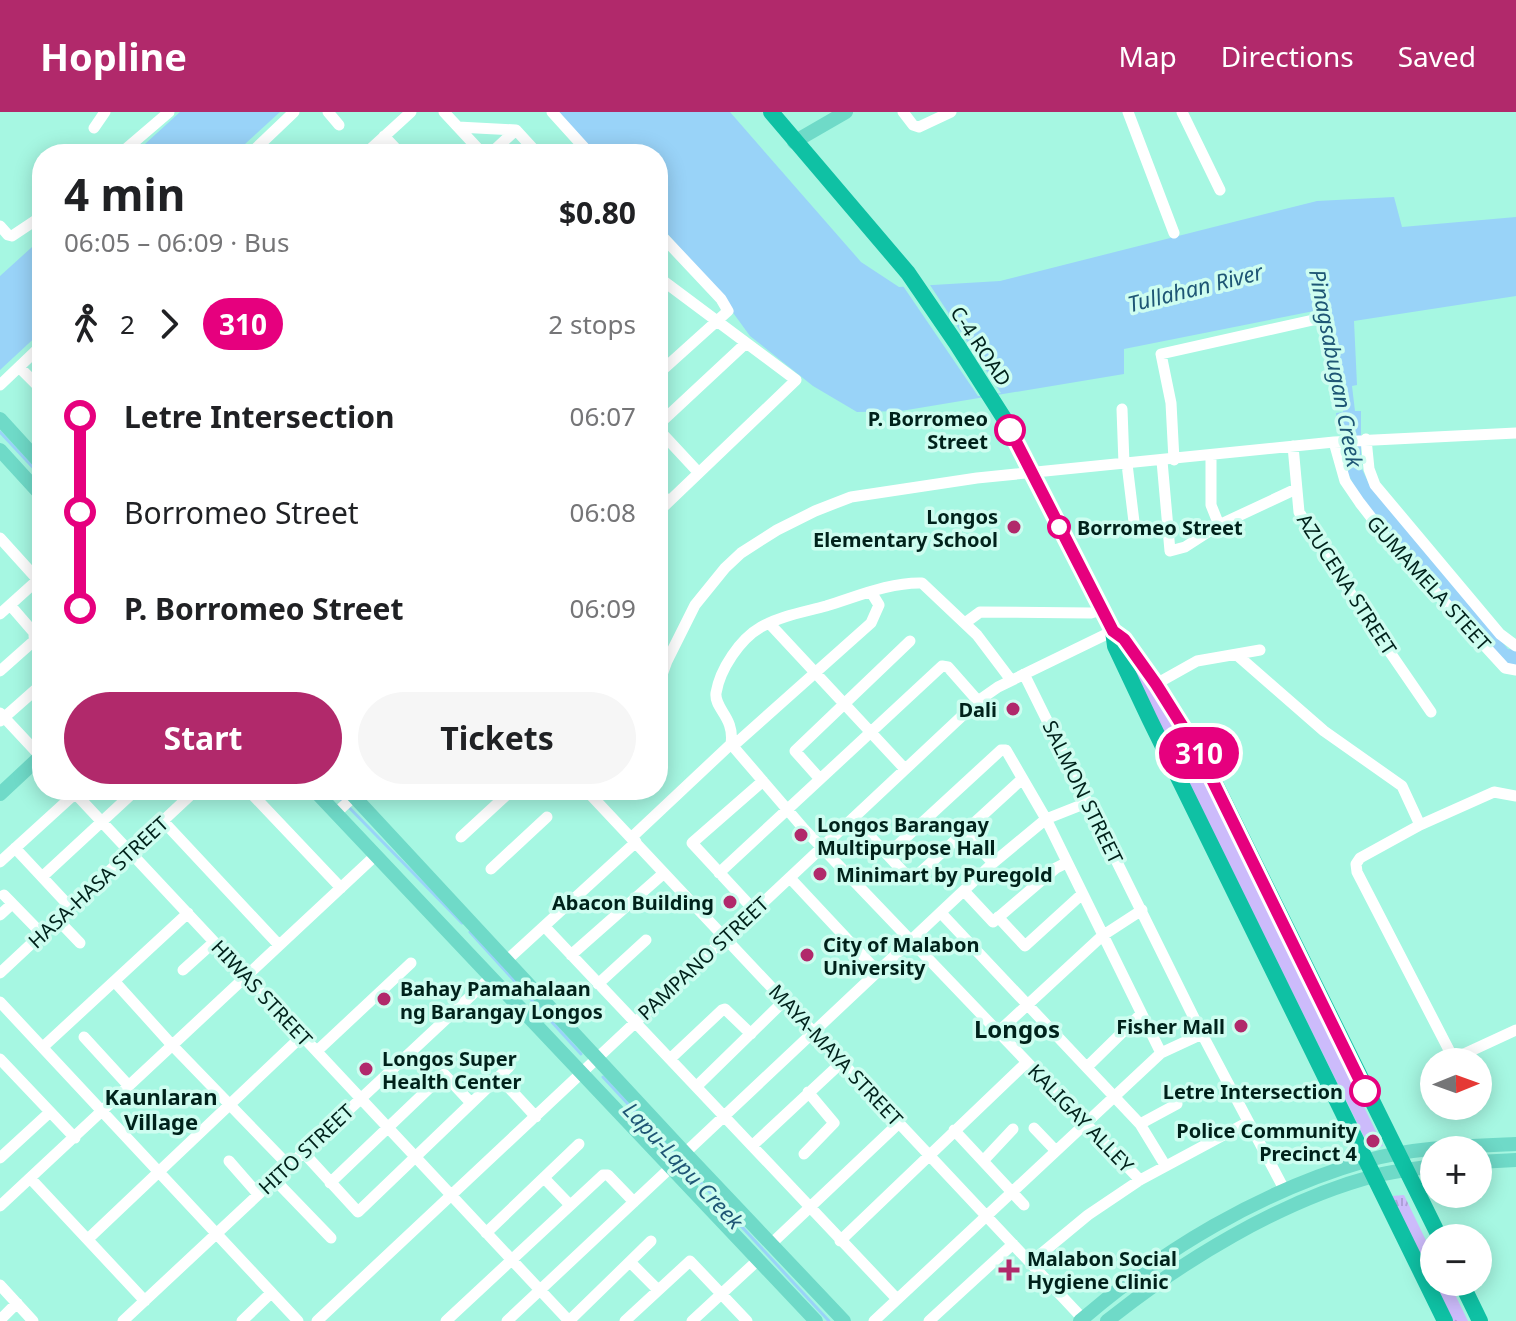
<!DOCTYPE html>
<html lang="en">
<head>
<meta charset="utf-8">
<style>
	:root { --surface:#fff; --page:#f6f6f6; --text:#202124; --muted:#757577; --accent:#b1296b }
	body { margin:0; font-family:"Noto Sans",sans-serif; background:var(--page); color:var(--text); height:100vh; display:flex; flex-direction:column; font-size:30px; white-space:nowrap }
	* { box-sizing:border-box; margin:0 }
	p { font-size:26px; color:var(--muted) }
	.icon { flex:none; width:44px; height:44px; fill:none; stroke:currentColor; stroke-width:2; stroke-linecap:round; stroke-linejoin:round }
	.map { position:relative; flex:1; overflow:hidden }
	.sheet { position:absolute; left:32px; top:32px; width:636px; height:656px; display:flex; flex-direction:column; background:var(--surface); border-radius:32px; box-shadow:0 4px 20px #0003 }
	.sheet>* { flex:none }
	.badge { padding:0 16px; border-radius:26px; font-size:28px; line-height:52px }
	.needle { width:52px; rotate:89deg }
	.buttons { position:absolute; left:1420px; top:936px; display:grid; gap:16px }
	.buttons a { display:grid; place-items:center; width:72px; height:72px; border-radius:50%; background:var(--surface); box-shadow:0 4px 20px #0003; font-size:40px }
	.map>.badge { position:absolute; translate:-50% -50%; box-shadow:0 0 0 4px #fff }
	.legs { display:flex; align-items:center; gap:12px; height:88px; padding:0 32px; font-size:26px }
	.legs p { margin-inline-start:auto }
	.headline { display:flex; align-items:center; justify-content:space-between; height:136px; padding:0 32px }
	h1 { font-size:44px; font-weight:700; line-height:60px }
	.cta { display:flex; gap:16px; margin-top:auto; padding:16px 32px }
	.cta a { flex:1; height:92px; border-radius:48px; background:var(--accent); color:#fff; font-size:32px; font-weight:700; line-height:92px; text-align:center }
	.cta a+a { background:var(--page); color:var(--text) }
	ul { padding:0 32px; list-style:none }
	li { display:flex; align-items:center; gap:28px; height:96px; font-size:30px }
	li i { display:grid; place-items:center; width:12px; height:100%; margin:0 10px; background:currentColor }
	li i::after { content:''; width:20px; height:20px; margin:-10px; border:6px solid; border-radius:50%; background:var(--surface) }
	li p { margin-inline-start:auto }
	li:first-child i { background:linear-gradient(#0000 50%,currentColor 0) }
	li:last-child i { background:linear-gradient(currentColor 50%,#0000 0) }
	header { display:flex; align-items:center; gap:48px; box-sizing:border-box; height:112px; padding:0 40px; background:var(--accent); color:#fff }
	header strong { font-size:38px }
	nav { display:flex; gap:44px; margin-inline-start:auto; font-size:28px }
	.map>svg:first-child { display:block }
</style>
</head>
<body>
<header>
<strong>Hopline</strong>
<nav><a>Map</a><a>Directions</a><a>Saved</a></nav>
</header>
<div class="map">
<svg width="1516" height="1209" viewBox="0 0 1516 1209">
	<defs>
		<pattern id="park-tufts" width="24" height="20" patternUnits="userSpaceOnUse" patternTransform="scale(2)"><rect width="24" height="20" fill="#ccbbfb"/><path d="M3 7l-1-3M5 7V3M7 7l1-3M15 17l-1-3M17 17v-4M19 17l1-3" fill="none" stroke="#ada0d7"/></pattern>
	</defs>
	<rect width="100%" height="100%" fill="#a6f7e2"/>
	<path fill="#ccbbfb" d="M1120 532 1156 583 1200 656 1383 1034 1370 1037Z"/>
	<path fill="url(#park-tufts)" d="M1404 1083 1434 1145V1170H1449L1468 1209H1452L1392 1084Z"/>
	<path fill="#99d3f8" d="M180 0H280L234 42H134Z
		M554 0H730L861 150 899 175 1000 169 1317 89 1394 85 1402 115 1516 105V184L1354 209 1357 273 1352 274 1355 299H1361V355L1369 372 1508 537 1516 538V554L1503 550 1362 391 1346 357 1342 323 1338 319 1336 301 1343 300 1338 268 1332 264 1327 211 1319 198 1124 237V262L901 299 857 300 813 274 750 224 715 176 658 111V42H592Z
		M42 126V219L0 258V164Z"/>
	<path fill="#a6f7e2" d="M928 170 1001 281 978 284 901 171Z"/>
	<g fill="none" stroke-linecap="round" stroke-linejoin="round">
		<path stroke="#99d3f8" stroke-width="3" d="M0 320 42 365
			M332 678 462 811
			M470 820 581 942
			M603 965 829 1209"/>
		<path stroke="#fff" stroke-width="11" d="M328 0 339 13
			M444 0 483 42
			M552 0 590 42
			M903 0 913 13 919 15 951 0
			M1128 0 1174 121
			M1182 0 1220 78
			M458 15 516 18 538 42
			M94 16 105 0
			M384 24 401 42
			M120 42 169 0
			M250 42 294 0
			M365 42 411 0
			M490 42 516 18
			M0 114 8 123 12 124 42 104
			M658 120 721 187 728 199 658 262
			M658 165 796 268 658 400
			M19 255 42 278
			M0 273 42 233
			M1122 297 1124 352
			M658 313 745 232
			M658 317 698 360
			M1366 327 1369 357 1375 373 1500 522 1516 534
			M1334 330 1345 369 1360 391 1395 436 1505 556 1516 558
			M1293 334 1299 400 1365 504 1431 600
			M1211 343V393L1219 413
			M1174 348 1171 291 1161 242 1313 208
			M1162 349 1170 439 1185 435 1219 413 1296 377
			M1127 352 1134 410
			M658 379 668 389
			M0 426 38 468
			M10 493 36 523
			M0 502 42 464
			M769 511 904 656
			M965 511 980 500 1091 501 1102 498
			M42 517 34 524 42 535
			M1237 543 1324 619 1402 674 1420 713
			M0 559 36 527
			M1024 562 1202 922 1284 1077
			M1156 572 1197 549 1260 538
			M658 574 667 549 695 493 725 456 741 441 777 418 815 399 851 385 977 366 1334 330 1516 321
			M0 601 42 646
			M0 609 42 572
			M731 632 804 717 1140 1068
			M733 634 871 511 879 493 871 480
			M820 667 795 639 910 529
			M72 678 569 1209
			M248 678 341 776
			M586 678 1085 1209
			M1516 684 1494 680 1485 684 1420 713 1360 746 1356 752 1357 760 1450 940 1456 944 1464 942 1516 918
			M336 701 361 678
			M853 706 910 767H913L1022 667
			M163 709 278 832
			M965 720 993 751
			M461 725 512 678
			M631 726 731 632C735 605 714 597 716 581 720 557 740 527 761 515 780 504 804 500 826 494 856 485 890 470 922 471L977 523 1011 568
			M15 736 71 796
			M888 742 1001 638H1006L1046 707 1161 941
			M0 750 79 678
			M491 757 547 705
			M719 761 942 554 948 555 978 589
			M42 765 136 678
			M790 766 877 859
			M965 780 993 810 1056 756 1066 751
			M4 783 42 822
			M754 798 692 731 763 669
			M941 801 1140 1012 1165 1053
			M0 803 12 792
			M998 805 1025 834 1081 783
			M58 808 80 831
			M545 815 897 1187
			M571 843 664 761
			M506 849 636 730
			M183 858 214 830
			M0 861 196 678
			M115 870 171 932 289 1054
			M598 872 646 828
			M0 890 298 1209
			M998 920 1102 824 1142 798
			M84 925 128 973
			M43 935 188 801
			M317 939 411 851
			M0 947 75 1026
			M670 947 722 898 725 897 751 922
			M1087 955 1141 902
			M499 965 536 1005
			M697 974 784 889
			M1140 1012 1177 992
			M1034 1016 1056 1039
			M954 1018 1024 1093
			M753 1033 842 950
			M303 1040 358 1100 509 955
			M685 1041 993 751 1046 707 1089 690
			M804 1042 834 1011 808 980
			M0 1046 50 1000
			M229 1049 258 1082
			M983 1049 1013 1017
			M30 1066 145 1189
			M544 1066 570 1093
			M274 1067 331 1126
			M330 1071 444 962 471 991
			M0 1094 376 743
			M486 1121 579 1032
			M88 1127 302 924
			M840 1129 1027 950
			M771 1132 899 1011
			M630 1150 658 1178
			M1030 1151 1088 1103 1140 1068 1248 1010
			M0 1173 33 1209
			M0 1208 17 1191
			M123 1209 490 866
			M242 1209 271 1181
			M317 1209 978 589 998 575 1113 519
			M446 1209 603 1063H608L634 1090
			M507 1209 669 1057
			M569 1209 651 1129
			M625 1209 690 1149 747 1209
			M692 1209 757 1149
			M874 1209 1161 941 1202 922
			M929 1209 1013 1132"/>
		<path stroke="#6fdac8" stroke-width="14" d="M794 30 846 0
			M0 307 42 353
			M0 338 42 384
			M314 678 816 1209
			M348 678 685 1041 844 1209
			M0 682 42 643
			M1478 1050 1516 1048
			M1080 1209C1162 1138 1261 1079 1365 1049 1414 1035 1466 1034 1516 1032
			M1107 1209C1182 1149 1280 1089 1374 1064 1393 1059 1414 1057 1434 1054"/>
		<path stroke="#0fc1a4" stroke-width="16" d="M771 0 908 161 956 231 1007 311 1113 519 1115 534 1149 606 1445 1209
			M1113 519 1124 527 1156 572 1208 657 1440 1126
			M1461 1170 1480 1209"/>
	</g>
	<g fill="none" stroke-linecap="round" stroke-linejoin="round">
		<defs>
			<path id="line-1" d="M1010 318 1113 519 1124 527 1156 572 1198 639 1365 979"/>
		</defs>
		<use href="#line-1" stroke="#fff" stroke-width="18"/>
		<use href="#line-1" stroke="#e6007e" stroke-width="12"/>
	</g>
	<g fill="#fff" stroke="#e6007e" stroke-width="4">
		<circle cx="1010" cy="318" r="14"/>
		<circle cx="1059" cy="415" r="10"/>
		<circle cx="1365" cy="979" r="14"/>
	</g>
	<g fill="#b1296b" stroke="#cefdf0" stroke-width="3">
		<circle cx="1014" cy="415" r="8"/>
		<circle cx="1013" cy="597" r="8"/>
		<circle cx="801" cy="723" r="8"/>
		<circle cx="820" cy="762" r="8"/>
		<circle cx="730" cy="790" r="8"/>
		<circle cx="807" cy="843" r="8"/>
		<circle cx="384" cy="887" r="8"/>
		<circle cx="1241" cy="914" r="8"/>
		<circle cx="366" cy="957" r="8"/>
		<circle cx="1373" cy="1029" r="8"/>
		<path d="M1005 1146h8v8h8v8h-8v8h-8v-8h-8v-8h8z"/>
	</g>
	<g text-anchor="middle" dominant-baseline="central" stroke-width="7" stroke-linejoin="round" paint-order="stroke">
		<g font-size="20" fill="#00221b" stroke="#cefdf0">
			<text transform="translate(981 234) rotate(56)">C-4 ROAD</text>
			<text transform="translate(1429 471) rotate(48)">GUMAMELA STEET</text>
			<text transform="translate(1347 472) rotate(57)">AZUCENA STREET</text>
			<text transform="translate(1083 680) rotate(64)">SALMON STREET</text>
			<text transform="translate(98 770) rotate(-43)">HASA-HASA STREET</text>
			<text transform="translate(703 846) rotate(-43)">PAMPANO STREET</text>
			<text transform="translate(262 881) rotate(47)">HIWAS STREET</text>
			<text transform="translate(836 943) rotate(47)">MAYA-MAYA STREET</text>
			<text transform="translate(1081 1006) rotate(46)">KALIGAY ALLEY</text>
			<text transform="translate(306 1037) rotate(-43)">HITO STREET</text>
		</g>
		<g font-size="20" font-weight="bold" fill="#00221b" stroke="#cefdf0" text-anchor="end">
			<text x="988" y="306">P. Borromeo<tspan x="988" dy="23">Street</tspan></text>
			<text x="1077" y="415" text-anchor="start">Borromeo Street</text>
			<text x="1343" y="979">Letre Intersection</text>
		</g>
		<g font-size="20" font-weight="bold" fill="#00221b" stroke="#cefdf0" text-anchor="start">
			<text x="998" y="404" text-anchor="end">Longos<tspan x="998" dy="23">Elementary School</tspan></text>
			<text x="997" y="597" text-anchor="end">Dali</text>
			<text x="817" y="712">Longos Barangay<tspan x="817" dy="23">Multipurpose Hall</tspan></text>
			<text x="836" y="762">Minimart by Puregold</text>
			<text x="714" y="790" text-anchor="end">Abacon Building</text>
			<text x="823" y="832">City of Malabon<tspan x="823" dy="23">University</tspan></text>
			<text x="400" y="876">Bahay Pamahalaan<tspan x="400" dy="23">ng Barangay Longos</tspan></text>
			<text x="1225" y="914" text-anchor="end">Fisher Mall</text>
			<text x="382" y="946">Longos Super<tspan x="382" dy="23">Health Center</tspan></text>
			<text x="1357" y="1018" text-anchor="end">Police Community<tspan x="1357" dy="23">Precinct 4</tspan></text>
			<text x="1027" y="1146">Malabon Social<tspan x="1027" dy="23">Hygiene Clinic</tspan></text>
		</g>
		<g font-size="22" font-style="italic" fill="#1e5675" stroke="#cefdf0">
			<text transform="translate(1195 175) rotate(-14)">Tullahan River</text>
			<text transform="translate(1337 256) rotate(79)">Pinagsabugan Creek</text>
			<text transform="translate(684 1053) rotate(47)">Lapu-Lapu Creek</text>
		</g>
		<g font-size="22" font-weight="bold" fill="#00221b" stroke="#cefdf0">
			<text x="161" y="984">Kaunlaran<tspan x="161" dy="25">Village</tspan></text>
		</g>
		<g font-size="24" font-weight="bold" fill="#00221b" stroke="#cefdf0">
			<text x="1017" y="916">Longos</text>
		</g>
	</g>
</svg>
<div class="buttons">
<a><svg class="needle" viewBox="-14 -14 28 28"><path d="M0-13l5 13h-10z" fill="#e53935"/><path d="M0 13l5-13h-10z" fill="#757577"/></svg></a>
<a>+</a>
<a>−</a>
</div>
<b class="badge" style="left:1199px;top:641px;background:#e6007e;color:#fff">310</b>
<section class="sheet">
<div class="headline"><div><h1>4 min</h1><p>06:05 – 06:09 · Bus</p></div><b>$0.80</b></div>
<div class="legs"><svg class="icon" aria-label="walk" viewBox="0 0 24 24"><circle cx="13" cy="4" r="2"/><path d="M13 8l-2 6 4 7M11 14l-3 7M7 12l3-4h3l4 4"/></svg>2<svg class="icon" aria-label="forward" viewBox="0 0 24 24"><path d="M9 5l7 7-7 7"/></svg><b class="badge" style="background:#e6007e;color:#fff">310</b><p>2 stops</p></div>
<ul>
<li><i style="color:#e6007e"></i><b>Letre Intersection</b><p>06:07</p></li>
<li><i style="color:#e6007e"></i><span>Borromeo Street</span><p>06:08</p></li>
<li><i style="color:#e6007e"></i><b>P. Borromeo Street</b><p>06:09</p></li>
</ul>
<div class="cta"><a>Start</a><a>Tickets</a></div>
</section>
</div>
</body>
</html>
